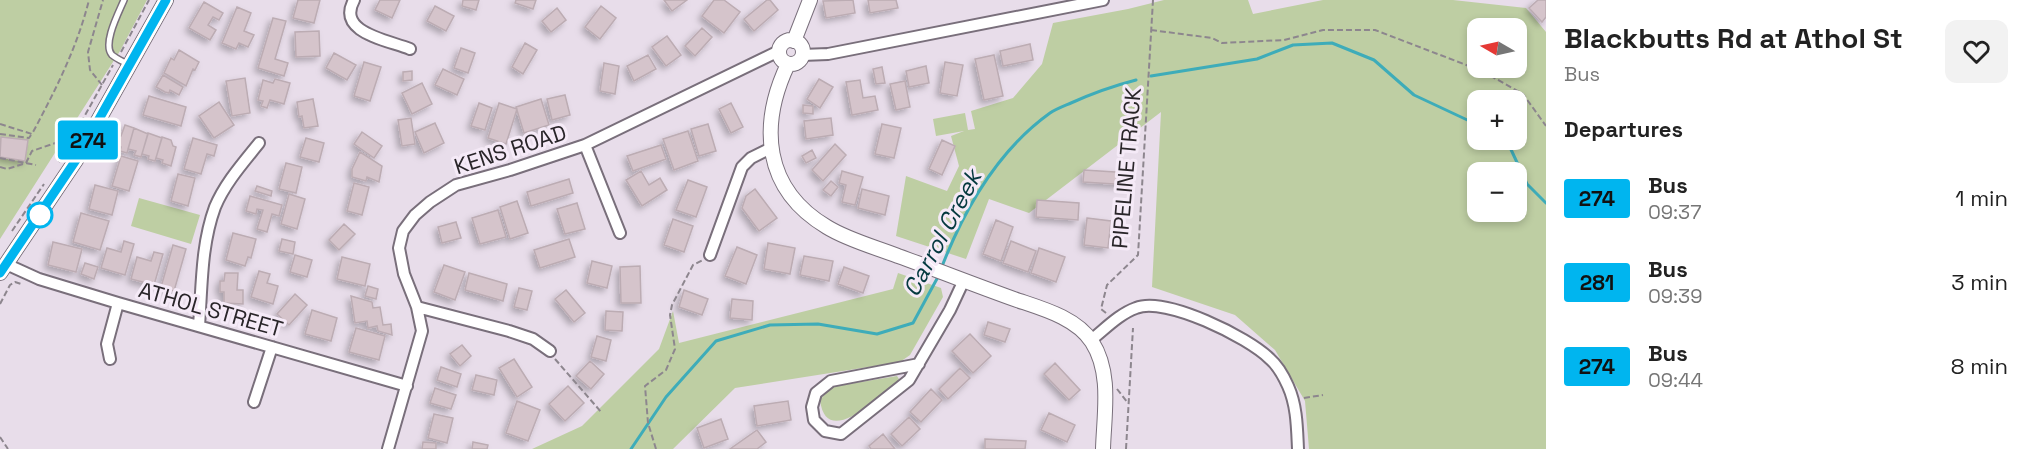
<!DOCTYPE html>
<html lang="en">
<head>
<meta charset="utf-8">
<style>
	:root { --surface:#fff; --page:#f2f2f2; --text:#222; --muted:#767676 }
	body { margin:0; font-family:"Space Grotesk",sans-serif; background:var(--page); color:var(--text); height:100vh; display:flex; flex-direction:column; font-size:22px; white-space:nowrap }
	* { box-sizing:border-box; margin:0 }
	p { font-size:20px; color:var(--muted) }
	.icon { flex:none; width:33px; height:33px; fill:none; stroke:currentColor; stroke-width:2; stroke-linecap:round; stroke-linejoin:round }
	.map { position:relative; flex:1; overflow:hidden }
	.details { display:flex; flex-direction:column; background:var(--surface); width:480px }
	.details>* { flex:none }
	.badge { padding:0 12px; border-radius:4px; font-size:21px; line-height:39px }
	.needle { width:39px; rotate:279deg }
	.fabs { position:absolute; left:1467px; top:18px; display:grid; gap:12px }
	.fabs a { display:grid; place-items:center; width:60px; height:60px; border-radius:12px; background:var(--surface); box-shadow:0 3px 9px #0003; font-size:30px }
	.map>.badge { position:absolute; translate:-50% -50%; box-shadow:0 0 0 3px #fff }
	h2 { padding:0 18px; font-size:22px; line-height:54px }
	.round { display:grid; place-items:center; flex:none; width:63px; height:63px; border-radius:12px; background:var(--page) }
	.head { display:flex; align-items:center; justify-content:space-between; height:102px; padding:0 18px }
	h1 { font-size:28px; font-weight:800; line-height:45px }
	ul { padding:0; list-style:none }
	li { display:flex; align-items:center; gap:18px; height:84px; padding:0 18px }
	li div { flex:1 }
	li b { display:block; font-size:22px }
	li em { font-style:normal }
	li .badge { min-width:66px; font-weight:700; text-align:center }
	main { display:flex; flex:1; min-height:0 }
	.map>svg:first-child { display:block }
</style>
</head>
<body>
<main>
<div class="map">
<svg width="1546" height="449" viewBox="0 0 1546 449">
	<defs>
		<filter id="shadow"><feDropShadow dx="-3.5" dy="3.5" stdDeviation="3" flood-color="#0004"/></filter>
	</defs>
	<rect width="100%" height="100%" fill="#e8ddea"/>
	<path fill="#becea3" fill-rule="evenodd" d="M0 0H147L120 51 0 239Z
		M1164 0H1248L1253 14 1323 0H1453L1526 8 1546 32V449H1309L1305 401 1275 350 1235 315 1152 287 1161 112 1029 213 989 199 966 259 896 236 906 176 947 191 959 166 951 136 964 131 936 136 933 119 965 113 968 130 975 129 971 111 1013 98 1042 64 1053 23 1128 9ZM1478 28H1516V68H1478ZM1478 100H1516V140H1478ZM1478 172H1516V212H1478Z
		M139 198 200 215 191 244 131 226Z
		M898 273 941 288 943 297 910 355 900 362 735 388 673 449H532L582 426 659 349 673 311 679 343 893 289Z
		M897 376 899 379 896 384C877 398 826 449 820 400L831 387Z"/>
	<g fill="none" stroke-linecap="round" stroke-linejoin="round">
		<path stroke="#3eacb9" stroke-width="3" d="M1151 76 1257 59 1293 45 1332 43 1374 60 1414 95 1478 125
			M1501 140 1508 143 1527 184 1546 203
			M941 269C964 209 997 151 1050 113 1056 109 1064 106 1071 103 1093 93 1113 86 1136 80
			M631 449 666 397 716 341 770 325 818 324 877 334 913 323 939 275"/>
	</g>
	<path fill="#d5c4cb" stroke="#bcacb3" stroke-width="1.5" filter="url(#shadow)" d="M298 0H320L314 23 293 18Z
		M380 0H400L392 18 375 10Z
		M463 0H479L476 10 462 6Z
		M516 0H536L533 9 515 3Z
		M664 0H687L672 11Z
		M714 0H724L740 12 724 33 702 16Z
		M767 0H770L778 10 754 31 744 19Z
		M853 0 855 13 826 18 823 1Z
		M868 0H896L898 8 870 13Z
		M1538 0H1546V17L1542 22 1529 8Z
		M204 2 223 13 219 20 213 17 208 25 216 30 210 40 189 28Z
		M435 6 454 16 446 31 427 21Z
		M601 6 616 18 600 39 585 27Z
		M237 7 251 13 244 31 254 35 248 47 239 43 236 49 222 43Z
		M557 8 566 20 551 32 542 21Z
		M273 18 286 21 275 59 288 63 284 76 258 68Z
		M702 28 712 37 695 56 685 46Z
		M319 31 320 56 296 57 295 32Z
		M667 36 681 55 666 66 652 47Z
		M525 43 537 50 523 74 512 67Z
		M1030 44 1033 60 1003 66 1000 51Z
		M461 48 475 53 468 73 454 68Z
		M179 50 199 62 195 70 193 69 186 86 164 73 171 58 174 60Z
		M334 53 356 65 347 80 326 68Z
		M648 55 656 69 634 81 627 66Z
		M994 55 1003 96 984 100 975 59Z
		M364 62 381 67 370 101 354 96Z
		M945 62 963 65 957 96 940 93Z
		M604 63 619 66 615 94 600 91Z
		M926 66 929 83 909 87 906 71Z
		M882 67 885 83 876 84 873 69Z
		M443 69 464 79 457 95 435 85Z
		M412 71V80L403 81V72Z
		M163 75 183 87 179 95 170 90 169 93 165 92 156 87Z
		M245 78 250 113 232 116 226 81Z
		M275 79 290 83 284 104 270 100 267 108 261 106 263 101 258 100 263 80 273 83Z
		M819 79 833 87 820 108 807 99Z
		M860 80 863 98 875 96 878 110 852 115 846 82Z
		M905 81 910 107 896 110 890 84Z
		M422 83 432 104 412 114 402 93Z
		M565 95 570 115 552 120 547 99Z
		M149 96 186 107 181 126 143 115Z
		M313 99 318 126 304 128 302 116 299 117 297 102Z
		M541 99 549 125 524 133 516 107Z
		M219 102 234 125 214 138 199 116Z
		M479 103 492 108 485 130 471 126Z
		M499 103 517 109 506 144 488 138Z
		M731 103 743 127 731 133 719 109Z
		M803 105 813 106V114L803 113Z
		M411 118 415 144 402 146 398 120Z
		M831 118 833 135 806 139 804 121Z
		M435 123 444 143 424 153 415 132Z
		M708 124 716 151 699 156 691 129Z
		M882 124 901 128 894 158 875 154Z
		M125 125 134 128 127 153 120 151 121 147 114 145 120 136H121Z
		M134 128 148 134 141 157 134 155 136 151 128 149Z
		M688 131 698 161 674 170 663 139Z
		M362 132 382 146 374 158 354 144Z
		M148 133 162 138 155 161 148 159 149 156 142 154Z
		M1 137 28 140 25 161 0 157Z
		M162 137 171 140 173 146 176 147 171 166 162 163 163 160 156 158Z
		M193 138 217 145 214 156 207 154 201 174 184 169Z
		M306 138 324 143 319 162 300 157Z
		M942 140 955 146 942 175 929 169Z
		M835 144 846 155 823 181 812 170Z
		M661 145 666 159 633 171 627 156Z
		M812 150 816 158 806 163 802 156Z
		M360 152 382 166 379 182 367 177 366 181 352 177V169Z
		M121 156 138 161 129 191 112 186Z
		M286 163 302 167 296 193 279 189Z
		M1084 170 1131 173 1130 185 1083 182Z
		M641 171 649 185 660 178 667 190 642 206 626 180Z
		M842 171 863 177 855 205 842 202 846 185 839 183Z
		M178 174 195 178 188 206 171 201Z
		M569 179 573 193 531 206 527 192Z
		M688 180 707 187 696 217 676 210Z
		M831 181 838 187 831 196 823 190Z
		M354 183 369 187 362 215 347 211Z
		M95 185 118 191 112 215 89 209Z
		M257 186 272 191 271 196 255 191Z
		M755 189 777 218 759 231 742 208 746 196Z
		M862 189 889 196 885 215 858 208Z
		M289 194 305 199 297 229 281 224Z
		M250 196 282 205 279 216 272 214 267 232 257 229 263 210 257 209 256 214 246 211Z
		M1037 200 1079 203 1078 220 1036 217Z
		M517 201 528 233 510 239 500 207Z
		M577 203 585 229 565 234 557 209Z
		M498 210 506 237 480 244 472 218Z
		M81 213 109 221 100 250 73 242Z
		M1087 218 1111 221 1108 248 1084 245Z
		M673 219 693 226 684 252 664 245Z
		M996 220 1013 227 1001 261 983 254Z
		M456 222 461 238 442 243 438 227Z
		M344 224 355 234 339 250 329 240Z
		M233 233 256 239 251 258 248 257 245 266 226 260Z
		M282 239 295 242 293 254 279 251Z
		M569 239 575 257 540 268 534 250Z
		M124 241 134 244 125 275 101 268 107 248 121 252Z
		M1011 241 1036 251 1028 272 1003 263Z
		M53 242 82 249 76 272 48 265Z
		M768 243 795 248 790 274 764 269Z
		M173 245 186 249 174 291 161 287Z
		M737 247 757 255 746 284 725 276Z
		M1039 248 1065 257 1056 282 1031 273Z
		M154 252 163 254 154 285 131 279 137 257 151 261Z
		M295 255 312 260 307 277 290 272Z
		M804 256 833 261 829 281 800 275Z
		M342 257 370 264 365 286 337 279Z
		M592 261 612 266 607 288 587 283Z
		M85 263 98 267 94 279 81 274Z
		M444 265 465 272 455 300 434 292Z
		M640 266 641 303H621L620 267Z
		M844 267 869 276 863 293 838 284Z
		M259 271 270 274 267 283 278 286 273 304 251 297Z
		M225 273H238L237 290H243V304L224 303V292H220V281H224Z
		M469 273 507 284 503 301 465 290Z
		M368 286 378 289 376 299 365 296Z
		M519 288 532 291 527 310 514 307Z
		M566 290 585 313 574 322 555 299Z
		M684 290 708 299 702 315 679 307Z
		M295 294 307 305 289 325 277 314Z
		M351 296 372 302 373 308 380 307 383 325 391 324 392 335 378 331 377 326 368 328 367 321 355 323Z
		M732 299 753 301 752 320 730 318Z
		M312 310 337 318 331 341 305 334Z
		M606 311 623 312 622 331 605 330Z
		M988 322 1010 329 1005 342 984 335Z
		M356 328 385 336 379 360 349 352Z
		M970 334 991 356 973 373 952 351Z
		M597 336 611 340 606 361 591 357Z
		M462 345 471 356 460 366 450 354Z
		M514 359 532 387 517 397 499 368Z
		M590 361 604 374 591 389 576 376Z
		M1055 363 1080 390 1069 400 1044 374Z
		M441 367 461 374 457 387 437 380Z
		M960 368 970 378 948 399 939 389Z
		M476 375 497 380 494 395 472 390Z
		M568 386 584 403 565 421 549 404Z
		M435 388 456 395 451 409 430 403Z
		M931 389 942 400 921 422 910 412Z
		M517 401 540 410 528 441 506 433Z
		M788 401 791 420 757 426 754 406Z
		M1049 413 1075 425 1067 442 1041 430Z
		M434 414 453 418 447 443 428 438Z
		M909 417 920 429 902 446 891 434Z
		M721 419 728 439 704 448 697 428Z
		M757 430 766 442 757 449H730Z
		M883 434 895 449H871L869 446Z
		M985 439 1026 441 1025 449H985Z
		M423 442 436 443V449H422Z
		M473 442 488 445 487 449H472Z"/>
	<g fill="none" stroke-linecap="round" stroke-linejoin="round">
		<defs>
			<path id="service" d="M124 0C119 12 102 44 112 55 117 59 124 62 129 65"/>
			<path id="minor" d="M354 0C336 33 388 40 410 49
				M802 55 828 54 1103 0
				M585 145 620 233
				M710 255 742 167 751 158 771 148
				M6 264 39 279 118 303 407 386
				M417 307 509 331 533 339 550 351
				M199 326C202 286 201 245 215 207 225 183 243 163 259 143
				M1091 340C1105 329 1119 314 1136 308 1165 296 1248 337 1270 359 1277 365 1284 377 1288 386 1297 406 1297 428 1298 449
				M110 359 107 344 118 303
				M919 364 831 381 816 393 812 407 814 420 825 431 841 434 909 380 950 310 964 280
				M254 402 272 347
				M388 449 422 331 417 307 404 274 399 248 403 231 415 215 430 202 456 185 510 170 585 145 779 51"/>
			<path id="tertiary" d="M779 52a12 12 0 1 1 24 0a12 12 0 1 1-24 0Z
				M794 41 810 0
				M788 64C759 125 763 189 827 227 848 240 875 247 898 256 937 270 975 285 1014 299 1040 308 1076 317 1092 342 1112 373 1104 414 1103 449
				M0 273 76 160 166 0"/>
		</defs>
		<use href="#service" stroke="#796f7b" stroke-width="8"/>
		<use href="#minor" stroke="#796f7b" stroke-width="14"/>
		<use href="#tertiary" stroke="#796f7b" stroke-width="16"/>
		<path stroke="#8d868e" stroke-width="2" stroke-dasharray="6 3" stroke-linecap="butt" d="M1151 30 1212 38 1222 43 1284 40 1323 30H1375L1482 71 1523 94 1546 126
			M121 52 149 0
			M102 85 90 70 88 52 103 0
			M0 124 32 134C55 91 77 48 89 0
			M0 134 29 138 31 135
			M0 158 36 165
			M59 162 113 65
			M0 167 7 169 26 163 32 151 73 137
			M12 231 44 184
			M0 304 10 285 15 282 21 284
			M1106 313 1101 309 1107 285 1138 255 1153 0
			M555 359 602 413
			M1117 389 1128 403
			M1304 398 1323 395
			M0 437 8 449
			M656 449 648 423 645 386 666 370 675 349 670 315 672 305 693 265 703 260
			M1126 449 1133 328"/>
		<use href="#service" stroke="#fff" stroke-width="5"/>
		<use href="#minor" stroke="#fff" stroke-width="10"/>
		<use href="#tertiary" stroke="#fff" stroke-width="14"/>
	</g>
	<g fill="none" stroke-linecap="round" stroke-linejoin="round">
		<defs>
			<path id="line" d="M0 273 76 160 166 0"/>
		</defs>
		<use href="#line" stroke="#fff" stroke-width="14"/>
		<use href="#line" stroke="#00b5ef" stroke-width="9"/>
	</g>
	<circle fill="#fff" stroke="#00b5ef" stroke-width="3" cx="40" cy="215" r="12"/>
	<g text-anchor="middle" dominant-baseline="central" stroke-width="6" stroke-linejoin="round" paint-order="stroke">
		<g font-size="22" fill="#292529" stroke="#f5eaf7">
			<text transform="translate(510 149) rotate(-18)">KENS ROAD</text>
			<text transform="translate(1126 168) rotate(-85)">PIPELINE TRACK</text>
			<text transform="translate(211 309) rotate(16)">ATHOL STREET</text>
		</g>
		<g font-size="24" font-style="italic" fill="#04393f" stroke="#f5eaf7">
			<text transform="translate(942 233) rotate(-62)">Carrol Creek</text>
		</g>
	</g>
</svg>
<div class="fabs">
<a><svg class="needle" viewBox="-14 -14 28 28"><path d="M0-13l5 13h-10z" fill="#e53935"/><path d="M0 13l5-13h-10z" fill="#767676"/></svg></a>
<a>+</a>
<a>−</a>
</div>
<b class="badge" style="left:88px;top:140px;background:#00b5ef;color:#111">274</b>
</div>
<section class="details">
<div class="head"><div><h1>Blackbutts Rd at Athol St</h1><p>Bus</p></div><a class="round"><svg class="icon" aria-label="heart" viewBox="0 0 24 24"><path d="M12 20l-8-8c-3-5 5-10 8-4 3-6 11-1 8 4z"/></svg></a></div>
<h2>Departures</h2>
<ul>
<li><span class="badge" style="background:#00b5ef;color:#111">274</span><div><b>Bus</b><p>09:37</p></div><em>1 min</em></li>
<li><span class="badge" style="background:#00b5ef;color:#111">281</span><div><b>Bus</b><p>09:39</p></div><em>3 min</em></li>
<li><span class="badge" style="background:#00b5ef;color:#111">274</span><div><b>Bus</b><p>09:44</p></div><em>8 min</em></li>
</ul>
</section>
</main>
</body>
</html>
